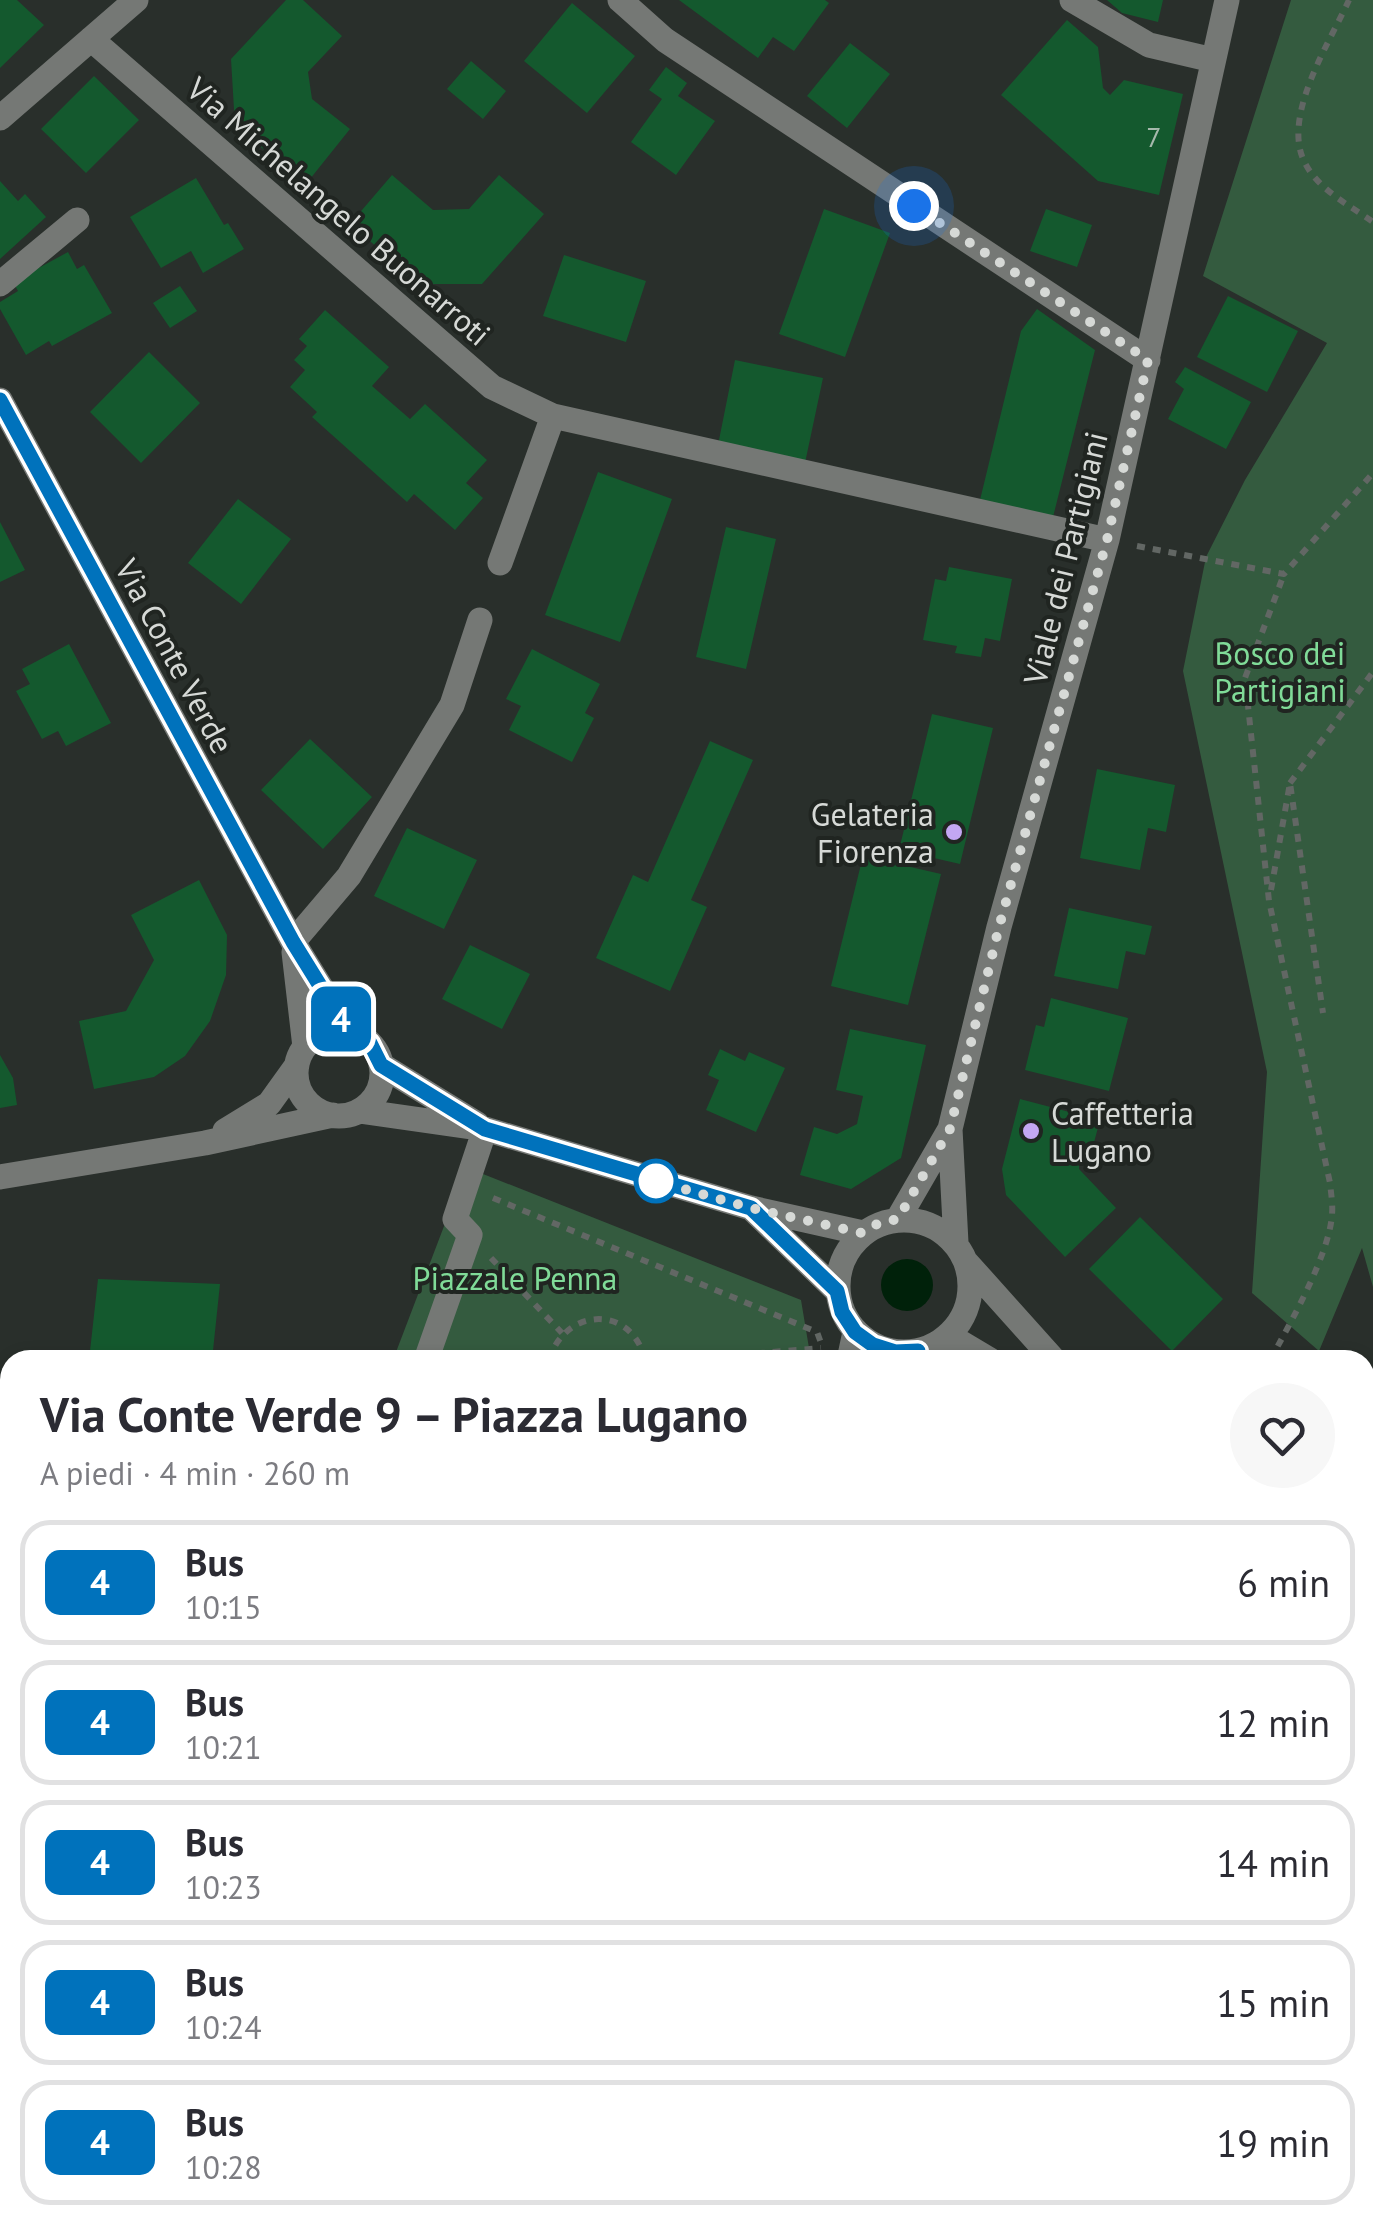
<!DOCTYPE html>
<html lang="it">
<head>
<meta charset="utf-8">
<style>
	:root { --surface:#fff; --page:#f7f7f7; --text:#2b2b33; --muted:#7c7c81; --line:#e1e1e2 }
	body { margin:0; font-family:"PT Sans",sans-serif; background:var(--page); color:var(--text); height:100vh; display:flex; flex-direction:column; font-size:38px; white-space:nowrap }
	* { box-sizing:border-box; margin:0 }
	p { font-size:32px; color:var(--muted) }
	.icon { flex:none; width:55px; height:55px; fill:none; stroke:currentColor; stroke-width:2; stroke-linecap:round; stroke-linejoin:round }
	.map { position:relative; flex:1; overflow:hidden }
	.sheet { position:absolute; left:0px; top:1350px; width:1375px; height:890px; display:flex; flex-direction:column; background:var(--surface); border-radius:30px 30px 0 0; box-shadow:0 5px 15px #0003 }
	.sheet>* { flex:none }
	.badge { padding:0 20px; border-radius:15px; font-size:35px; line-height:65px }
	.you { position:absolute; width:50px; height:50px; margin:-25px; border:8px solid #fff; border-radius:50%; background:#1a73e8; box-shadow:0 0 0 15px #1a73e833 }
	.map>.badge { position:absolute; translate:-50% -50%; box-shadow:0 0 0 5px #fff }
	.round { display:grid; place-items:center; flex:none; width:105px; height:105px; border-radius:52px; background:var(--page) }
	.headline { display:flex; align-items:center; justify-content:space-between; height:170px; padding:0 40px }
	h1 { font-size:48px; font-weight:700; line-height:75px }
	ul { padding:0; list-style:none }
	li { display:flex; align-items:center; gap:30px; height:125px; margin:0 20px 15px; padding:0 20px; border:5px solid var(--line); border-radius:30px }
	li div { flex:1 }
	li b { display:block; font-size:38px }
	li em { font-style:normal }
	li .badge { min-width:110px; font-weight:700; text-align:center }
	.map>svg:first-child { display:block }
</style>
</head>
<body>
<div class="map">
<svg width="1373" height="2240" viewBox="0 0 1373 2240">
	<rect width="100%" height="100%" fill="#292f2b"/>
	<path fill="#345b3f" d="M1291 0H1373V1287L1362 1248 1319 1351 1252 1293 1267 1072 1183 671 1206 557 1245 480 1327 343 1203 276Z
		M463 1166 801 1300 811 1360H393L446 1221Z
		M1365 1666 1373 1673V1915L1365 1931Z
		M791 2230H1211L1206 2240H788Z"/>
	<path fill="#00210a" d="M881 1285a26 26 0 1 1 52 0a26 26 0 1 1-52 0Z"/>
	<path fill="#14592e" d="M0 0H17L44 25 0 68Z
		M286 0H303L342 36 308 72 312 99 350 129 306 184 235 126 231 59Z
		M679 0H825L829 3 794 51 773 37 758 58Z
		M1107 0H1163L1158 22 1122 13Z
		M572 3 635 56 587 113 524 61Z
		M1067 20 1098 47 1103 88 1110 95 1124 80 1183 94 1159 195 1098 181 1001 95Z
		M850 43 890 74 847 128 807 96Z
		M471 61 506 91 483 119 447 89Z
		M666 67 687 83 678 96 715 121 676 175 631 142 662 99 649 90Z
		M94 76 139 120 86 173 41 129Z
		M392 175 433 210 469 209 499 175 544 214 482 284H420L350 224Z
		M196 178 224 225 228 223 244 249 203 273 191 251 161 268 130 217Z
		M0 181 18 201 25 194 46 217 0 259Z
		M824 209 890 233 845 357 779 334Z
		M1046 209 1092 225 1077 267 1030 251Z
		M68 252 77 269 84 265 112 313 52 346 49 341 26 355 0 309V302L18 291 13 282Z
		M564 255 646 281 626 342 543 316Z
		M180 286 197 311 170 328 153 303Z
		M1228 296 1298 331 1267 392 1197 357Z
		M1037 309 1095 350 1053 517 980 500 1021 331Z
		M325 310 389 367 372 386 410 419 425 404 487 460 466 483 483 498 455 530 414 494 407 502 312 417 317 412 290 387 305 370 294 360 307 346 299 339Z
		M149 352 200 403 141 463 90 412Z
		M735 360 823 378 805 463 718 445Z
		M1185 367 1251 402 1226 449 1168 419 1184 389 1175 382Z
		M598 472 672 499 620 642 545 615Z
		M238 499 291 539 241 604 188 563Z
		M0 522 25 570 0 582Z
		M726 527 776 539 746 669 696 657Z
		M949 567 1012 579 1000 641 985 638 981 657 955 653 957 646 923 640 935 579 946 581Z
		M69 644 111 723 66 746 58 731 42 739 16 691 30 684 22 669Z
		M532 649 600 684 585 713 594 718 572 762 509 730 521 706 506 699Z
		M932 714 993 728 960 864 899 850Z
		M310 739 372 797 323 849 261 790Z
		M710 741 753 760 691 900 707 907 670 991 596 958 633 875 648 882Z
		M1097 769 1175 785 1166 832 1148 828 1140 870 1080 858Z
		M407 828 477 860 444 929 374 896Z
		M863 856 941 874 908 1005 831 986Z
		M199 880 227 935 226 975 210 1021 185 1056 154 1077 94 1089 79 1021 126 1011 154 960 131 915Z
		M1069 908 1152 926 1145 955 1126 951 1118 989 1054 976Z
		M470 945 530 974 502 1029 442 999Z
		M1051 998 1128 1018 1109 1091 1025 1070 1036 1025 1044 1027Z
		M850 1029 926 1045 901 1158 851 1189 800 1175 814 1127 837 1134 857 1124 863 1096 836 1090Z
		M720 1049 745 1061 749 1052 785 1068 756 1132 706 1110 719 1080 708 1075Z
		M0 1055 13 1078 17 1105 0 1108Z
		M1020 1099 1100 1120 1092 1150H1080L1079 1169 1116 1208 1065 1257 1006 1195 1002 1169Z
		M1140 1217 1223 1299 1172 1351 1089 1269Z
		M98 1279 220 1284 212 1360H89Z
		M1365 1430 1373 1436V1512L1365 1506Z
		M0 1721 10 1725V1794L0 1790Z
		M0 1946 10 1951V2039L0 2034Z
		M1373 1989V2125L1365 2139V2007Z
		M0 2125 10 2130V2199L0 2194Z
		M1365 2165 1373 2170V2228L1365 2223Z
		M75 2230H157L153 2240H95Z
		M198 2230H259L254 2240H193Z
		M502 2230H591L586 2240H497Z
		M1251 2230H1329L1325 2240H1246Z"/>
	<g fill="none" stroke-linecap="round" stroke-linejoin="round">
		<path stroke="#626764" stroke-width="6" stroke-dasharray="8 8" stroke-linecap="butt" d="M1349 0C1330 42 1282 115 1304 161 1317 189 1349 205 1373 222
			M1137 546 1284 574 1373 473
			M1290 783 1373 672
			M1271 890 1290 783 1323 1013
			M493 1198 817 1332 821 1343
			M491 1258 562 1333
			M549 1360C565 1307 632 1304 645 1360
			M677 1360 821 1348
			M1270 1360C1290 1324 1329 1255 1332 1215 1333 1205 1331 1193 1330 1183L1269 901 1245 678 1284 574
			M771 2240 774 2230"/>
		<path stroke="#757875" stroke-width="25" d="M620 0 665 40 1148 360
			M1072 0 1149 45 1213 60
			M91 39 492 387 553 416 1107 540
			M0 118 136 0
			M0 284 77 220
			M0 400 293 942 348 1031
			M500 563 553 416
			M293 942 349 876 452 705 480 620
			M294 952 305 1047
			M296 1073a43 43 0 1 1 86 0a43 43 0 1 1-86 0Z
			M381 1065 477 1124
			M359 1111 485 1129 751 1208 863 1233
			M225 1131 269 1104 297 1065
			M0 1177 205 1143 333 1115
			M751 1208 837 1291
			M898 1219 950 1129
			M838 1286a66 66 0 1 1 132 0a66 66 0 1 1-132 0Z
			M956 1243 950 1129 999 927 1107 540 1227 0
			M967 1263 1054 1360
			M948 1335 990 1360
			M426 1360 470 1235 455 1219 485 1129
			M849 1360 855 1332
			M1365 1635 1373 1642
			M0 1658 10 1662
			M1365 1962 1373 1946
			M0 2062 10 2067
			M337 2230 357 2240
			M433 2240 438 2230
			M1229 2240 1234 2230"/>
	</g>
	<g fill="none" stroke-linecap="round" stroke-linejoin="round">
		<defs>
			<path id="line" d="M0 400 293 942 348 1031 370 1043 381 1065 485 1129 751 1208 837 1291 842 1312 855 1332 873 1345 895 1352 918 1351 911 1360"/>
		</defs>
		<use href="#line" stroke="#fff" stroke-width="22"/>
		<use href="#line" stroke="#0072bc" stroke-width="15"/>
		<path stroke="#d6d9d6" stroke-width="10" stroke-dasharray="0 18" d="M656 1181 645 1178 751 1208 862 1233 879 1223 898 1219 950 1129 999 927 1107 540 1148 360 914 206"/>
	</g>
	<g fill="#c3a7f2" stroke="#202521" stroke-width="4">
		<circle cx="954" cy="832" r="10"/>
		<circle cx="1031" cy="1131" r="10"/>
	</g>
	<circle fill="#fff" stroke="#0072bc" stroke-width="5" cx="656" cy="1181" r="20"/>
	<g text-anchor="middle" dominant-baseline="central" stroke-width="8" stroke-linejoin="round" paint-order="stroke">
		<g font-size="28" fill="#a6b9ac">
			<text x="1154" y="136">7</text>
		</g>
		<g font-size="32" fill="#d6d9d6" stroke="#202521">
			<text transform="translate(339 211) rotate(41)">Via Michelangelo Buonarroti</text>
			<text transform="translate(1065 558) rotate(-76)">Viale dei Partigiani</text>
			<text transform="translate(175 656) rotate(62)">Via Conte Verde</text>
		</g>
		<g font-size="32" fill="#80db98" stroke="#202521">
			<text x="1280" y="653">Bosco dei<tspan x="1280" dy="37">Partigiani</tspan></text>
			<text x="515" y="1278">Piazzale Penna</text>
		</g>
		<g font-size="32" fill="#d6d9d6" stroke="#202521" text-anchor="end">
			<text x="934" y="814">Gelateria<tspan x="934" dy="37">Fiorenza</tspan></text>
			<text x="1051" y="1113" text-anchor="start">Caffetteria<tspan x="1051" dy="37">Lugano</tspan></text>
		</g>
	</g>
</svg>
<div class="you" style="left:914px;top:206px"></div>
<b class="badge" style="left:341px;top:1019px;background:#0072bc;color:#fff">4</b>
<section class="sheet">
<div class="headline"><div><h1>Via Conte Verde 9 – Piazza Lugano</h1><p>A piedi · 4 min · 260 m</p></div><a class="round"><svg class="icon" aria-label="heart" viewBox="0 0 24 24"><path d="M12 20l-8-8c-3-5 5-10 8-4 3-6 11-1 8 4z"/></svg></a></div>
<ul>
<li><span class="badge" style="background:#0072bc;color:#fff">4</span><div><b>Bus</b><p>10:15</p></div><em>6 min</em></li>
<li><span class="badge" style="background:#0072bc;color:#fff">4</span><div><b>Bus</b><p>10:21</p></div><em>12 min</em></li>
<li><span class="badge" style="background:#0072bc;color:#fff">4</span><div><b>Bus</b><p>10:23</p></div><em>14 min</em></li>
<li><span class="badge" style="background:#0072bc;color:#fff">4</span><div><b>Bus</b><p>10:24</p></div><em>15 min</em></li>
<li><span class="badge" style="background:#0072bc;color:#fff">4</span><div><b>Bus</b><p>10:28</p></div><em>19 min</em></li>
</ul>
</section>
</div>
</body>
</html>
